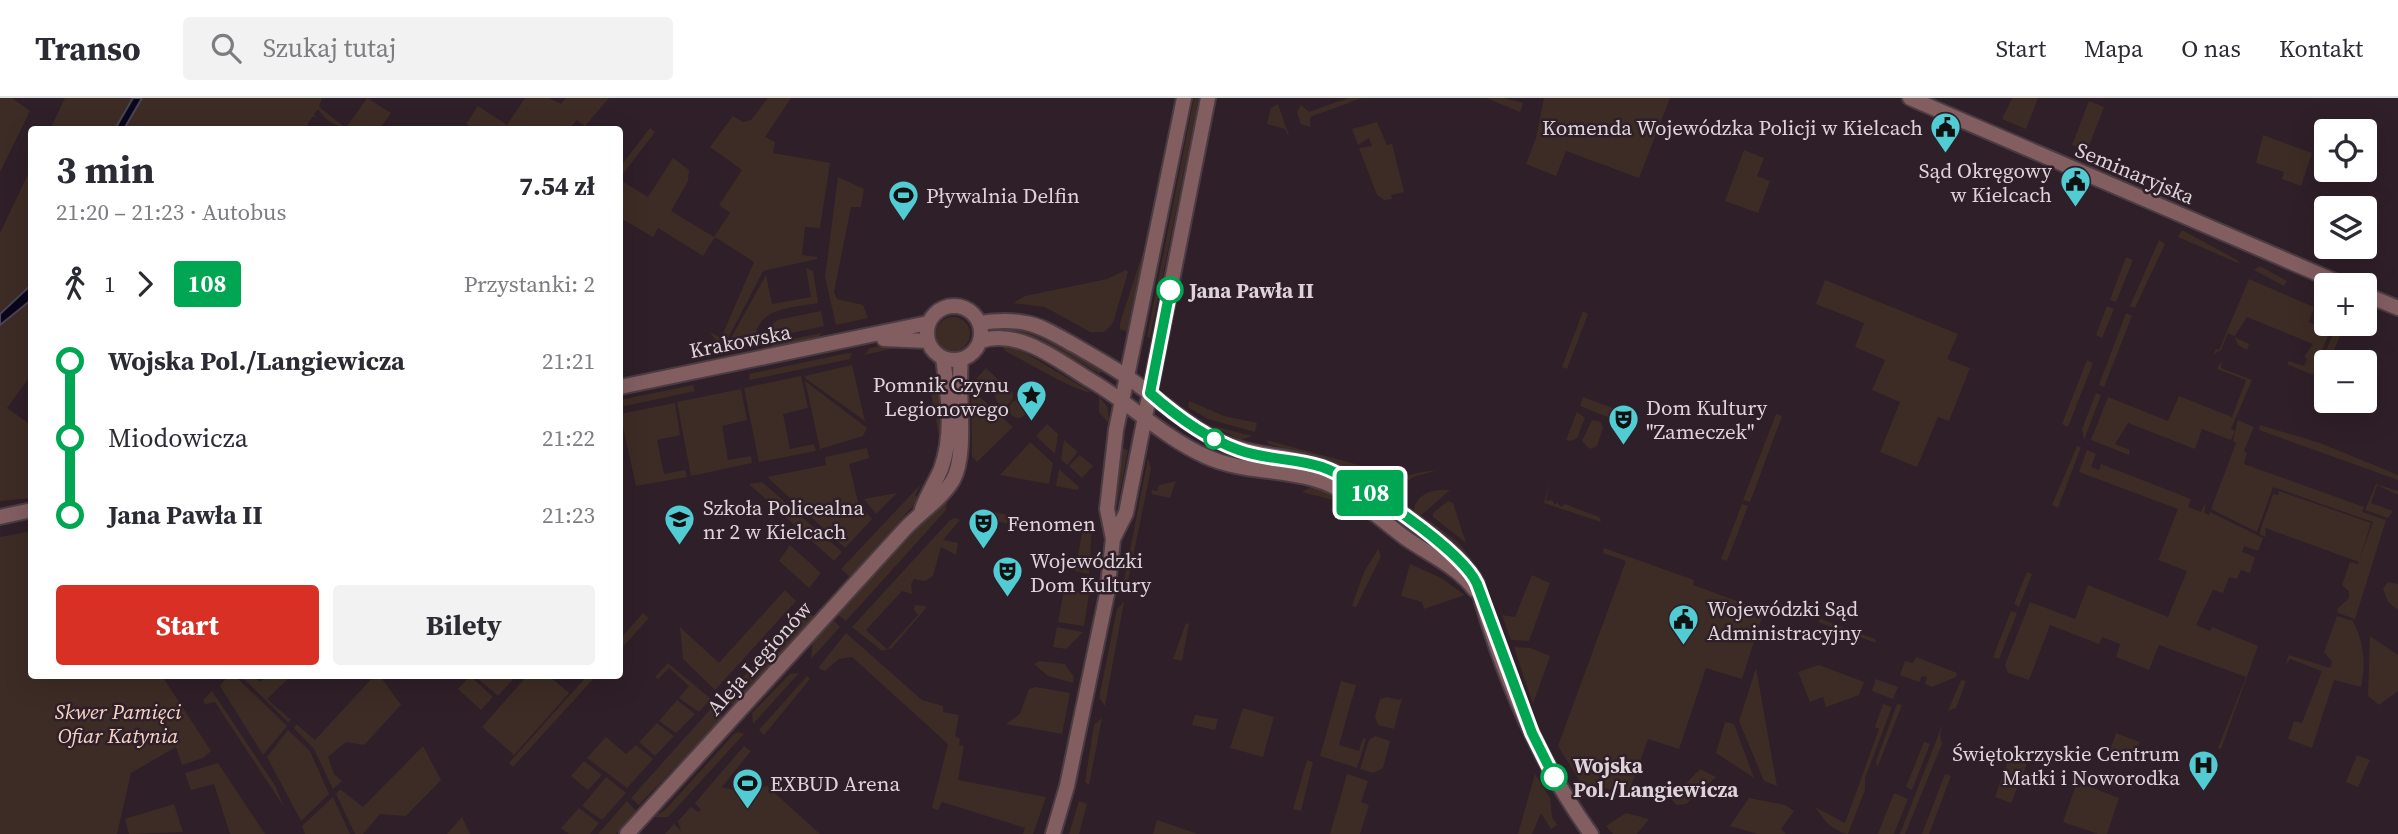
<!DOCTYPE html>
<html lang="pl">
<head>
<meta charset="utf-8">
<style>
	:root { --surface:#fff; --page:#f2f2f3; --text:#2b2b33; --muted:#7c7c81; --line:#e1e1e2; --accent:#d93025 }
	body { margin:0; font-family:"Source Serif 4",serif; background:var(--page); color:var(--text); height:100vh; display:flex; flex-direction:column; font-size:26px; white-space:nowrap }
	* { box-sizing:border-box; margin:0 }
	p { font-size:23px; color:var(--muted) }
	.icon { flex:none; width:38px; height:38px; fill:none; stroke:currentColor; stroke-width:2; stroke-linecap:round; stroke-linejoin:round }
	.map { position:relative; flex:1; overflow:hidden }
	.details { position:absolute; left:28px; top:28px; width:595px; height:553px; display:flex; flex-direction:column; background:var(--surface); border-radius:7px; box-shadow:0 7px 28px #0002 }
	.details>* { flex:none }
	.badge { padding:0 14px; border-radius:5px; font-size:24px; line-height:46px }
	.buttons { position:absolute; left:2314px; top:21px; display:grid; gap:14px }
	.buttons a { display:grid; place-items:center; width:63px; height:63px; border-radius:7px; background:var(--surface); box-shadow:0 7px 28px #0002; font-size:35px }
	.map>.badge { position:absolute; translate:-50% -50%; box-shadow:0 0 0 4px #fff }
	.legs { display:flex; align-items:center; gap:10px; height:77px; padding:0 28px; font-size:23px }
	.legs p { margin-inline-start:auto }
	.head { display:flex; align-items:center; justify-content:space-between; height:119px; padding:0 28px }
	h1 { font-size:38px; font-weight:700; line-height:52px }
	.button { display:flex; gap:14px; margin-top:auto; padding:14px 28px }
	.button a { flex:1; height:80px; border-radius:7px; background:var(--accent); color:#fff; font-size:28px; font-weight:700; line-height:80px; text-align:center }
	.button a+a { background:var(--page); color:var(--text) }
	ul { padding:0 28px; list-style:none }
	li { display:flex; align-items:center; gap:24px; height:77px; font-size:26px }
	li i { display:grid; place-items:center; width:10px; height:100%; margin:0 9px; background:currentColor }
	li i::after { content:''; width:18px; height:18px; margin:-9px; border:5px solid; border-radius:50%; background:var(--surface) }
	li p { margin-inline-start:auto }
	li:first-child i { background:linear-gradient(#0000 50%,currentColor 0) }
	li:last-child i { background:linear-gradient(currentColor 50%,#0000 0) }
	header { display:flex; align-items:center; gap:42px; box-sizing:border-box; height:98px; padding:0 35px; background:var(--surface); border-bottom:2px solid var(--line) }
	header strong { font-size:33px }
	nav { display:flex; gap:38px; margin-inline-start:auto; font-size:24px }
	.search { width:490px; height:63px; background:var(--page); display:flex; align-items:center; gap:18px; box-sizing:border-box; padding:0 24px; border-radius:7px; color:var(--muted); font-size:26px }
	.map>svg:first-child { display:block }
</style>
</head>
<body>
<header>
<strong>Transo</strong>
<div class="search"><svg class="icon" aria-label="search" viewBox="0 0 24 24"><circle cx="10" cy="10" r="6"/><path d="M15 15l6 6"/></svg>Szukaj tutaj</div>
<nav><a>Start</a><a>Mapa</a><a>O nas</a><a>Kontakt</a></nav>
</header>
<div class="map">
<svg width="2398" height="736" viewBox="0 0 2398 736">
	<rect width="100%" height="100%" fill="#2f1f28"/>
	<path fill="#3d2c25" d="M0 0H12L30 13 0 74Z
		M65 0H322L319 9 346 30 367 0 391 15 379 32C356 31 331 33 318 11L314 16 317 20 313 18 307 27 314 31 50 32Z
		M525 0H549L561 6 566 0H609L585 28 577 22 569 31H475L466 26 478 8 507 27Z
		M768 0H791L765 39 775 44 773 55 830 65 820 130 805 129 802 157 817 159V161L763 173 722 252 710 234 721 240 754 164 715 139 703 158 658 130 653 139 622 121 620 119V82L648 99 673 60 689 72 688 83 671 113 714 139 730 115 719 107 742 72 710 49 733 18 743 24 751 22Z
		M1194 0H1199L1150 240 1147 239Z
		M1348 0H1362L1310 19V29L1301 26 1297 14 1301 7 1309 14Z
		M1486 0H1504L1523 5 1520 14Z
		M1544 0H1670L1639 80 1566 53 1556 78 1526 66 1536 40Z
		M2012 0H2038L2026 31 2002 21Z
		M2089 3 2104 9 2087 53 2072 47Z
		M1278 6 1290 41 1285 31 1267 26 1271 10Z
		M1377 24 1387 47 1392 46 1404 94 1391 97 1392 101 1384 102 1377 97 1359 50 1372 48 1369 40 1358 47 1352 31Z
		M650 30 655 34 620 80V69Z
		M2263 37 2312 55 2301 88 2282 81 2284 74 2256 65Z
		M1744 52 1764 60 1757 78 1770 83 1758 115 1725 103Z
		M31 70V277L7 310 31 327V400L0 403V135Z
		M838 79 864 91 861 109H851L834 194 837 201 863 207 868 220 836 227 825 179Z
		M2182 132 2237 162 2240 166 2178 139Z
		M2159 142 2165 146 2135 210 2130 208Z
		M1144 151 1127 234 1120 231V225Z
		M2126 159 2133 162 2116 204 2110 202Z
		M2260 168 2287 183 2284 188 2254 172Z
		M806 170 813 173 818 205C792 210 756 209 755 243L726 249 766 177 772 206 811 199Z
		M1126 172 1128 174 1113 225 1104 234H1090L1045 209 1013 205 1025 198 1107 181Z
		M2249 181 2314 209 2309 224 2329 235 2313 277 2287 266 2289 263 2304 268 2307 261 2304 259 2313 246 2247 219 2234 239 2249 246 2247 252 2238 247 2234 238 2228 235 2221 252 2213 257 2216 251 2219 252Z
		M1825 182 1958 236 1947 261 1970 270 1949 323 1938 319 1917 369 1880 354 1900 304 1872 292 1885 262 1855 249 1864 225 1816 206Z
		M2107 208 2114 211 2102 240 2096 237Z
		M2319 211 2326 214V226L2340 230 2346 226 2343 233C2335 235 2320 228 2315 221Z
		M821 213 824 228 764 241 763 234 777 222Z
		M1583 213 1588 216 1567 271 1562 269Z
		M2126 215 2132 218 2104 289 2099 287Z
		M936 236a17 17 0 1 1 34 0a17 17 0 1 1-34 0Z
		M1004 228 1041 237 1101 273 1100 276 1040 241 1003 232Z
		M822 235 817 240 774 249 768 246Z
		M2333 236 2340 238 2331 259 2326 260 2323 267 2326 275 2318 272Z
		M1003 245 1017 250 1091 294C1082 297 1020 260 1005 253Z
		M881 248H904L864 257 870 250Z
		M848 255 852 256 850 261 750 282 749 276Z
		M2087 262 2093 265 2068 329 2062 326Z
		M2221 263V270L2252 282 2231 331 2235 333 2231 342 2202 331 2195 351 2128 325 2115 346 2130 352 2129 357 2091 342 2108 299 2168 323 2179 298 2232 319 2246 282 2217 271Z
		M852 267 865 323 805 280V278Z
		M986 270 1002 285 991 297 975 282Z
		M801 278 808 310 783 316 790 351 814 346 816 353 759 364 744 290Z
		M805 283 867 330 863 338 820 351Z
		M941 285C945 318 944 347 931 378L940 344 931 294 934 287Z
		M693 287 695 293 620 309V302Z
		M995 298a9 9 0 1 1 18 0a9 9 0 1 1-18 0Z
		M741 291 747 322 722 328 728 362 751 358 752 365 691 378 677 304Z
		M971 291 1013 329 977 364 972 358Z
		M2096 295 2101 297 2084 342 2082 331Z
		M1099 298 1108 310 1109 326 1099 314Z
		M1583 299 1634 318 1628 333 1619 330 1620 324 1580 308Z
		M1009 311a9 9 0 1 1 18 0a9 9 0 1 1-18 0Z
		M1189 303 1224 318 1257 325 1255 334 1208 321 1188 309Z
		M675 305 680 337 657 342 664 376 685 372 687 379 636 388 620 316Z
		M1577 314 1585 320 1577 340 1571 343 1566 342Z
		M1776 316 1782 318 1750 404 1743 402Z
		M1592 322 1601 324 1603 330 1597 348 1590 351 1582 343Z
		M2238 322 2254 329 2244 353 2247 355 2244 366 2364 409 2362 414 2386 422 2355 521 2338 515 2337 511 2349 500V493L2342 487 2350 464 2358 466 2359 464 2265 430 2266 439 2259 436 2273 396 2278 397 2279 393 2371 425 2359 463 2373 424 2273 389 2257 434 2211 411 2236 345 2233 343Z
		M1047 326 1058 336 1055 356 1036 338Z
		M1209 327 1252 338 1241 342Z
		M2260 327 2320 345 2398 377V382L2259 332Z
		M1123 338 1122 350 1128 352 1116 414Z
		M1064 342 1078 354 1067 367 1061 361Z
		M1266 342 1366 369 1371 372 1356 373 1269 346Z
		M1030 344 1053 365 1049 386 1000 377Z
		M2077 348 2081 349 2058 410 2052 407Z
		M867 350 869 360 849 366 858 404 872 421 845 450 767 379 826 367 825 359Z
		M2087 352 2096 356 2091 369 2099 372 2101 366 2191 401 2188 409 2201 414 2206 403 2204 415 2209 417 2210 414 2263 440 2258 453 2244 448 2242 454 2255 459 2250 475 2241 472 2237 481 2229 479 2223 495 2213 492 2196 527 2210 533 2212 529 2258 548 2221 651 2218 650 2246 579 2159 547 2149 572 2116 559 2120 546 2102 539 2099 546 2050 527 2029 582 2008 575 2005 567 2030 504 2075 521 2088 487 2168 519 2187 473 2158 462 2178 411 2079 374Z
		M1080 357 1093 368 1082 380 1069 368Z
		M1148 360 1151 371 1126 493 1123 488Z
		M1059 371 1079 389 1078 392 1056 388Z
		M1435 373 1413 379 1391 396 1377 393C1385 383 1421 372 1435 373Z
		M1176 383 1170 400 1151 396 1152 392 1157 393 1159 387Z
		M1550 383 1546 403 1552 402 1555 407 1557 404 1561 409 1565 406 1599 419 1601 424 1544 405Z
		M762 384 842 454 834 463 749 386Z
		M922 385 915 397 919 401 850 479 841 471Z
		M2376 386 2398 393V397L2377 387 2371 405 2393 413 2388 420 2365 412Z
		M1313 388 1348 406 1302 394Z
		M1450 392 1417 421 1414 410C1419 394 1435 391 1450 392Z
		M897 395 876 416 864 401Z
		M948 398 946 412 846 523 837 516Z
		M1448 403 1453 405 1466 445 1433 419V415Z
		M1742 406 1748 408 1727 463 1721 461Z
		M978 411 1013 418 1011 426 976 420Z
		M955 420 960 422 943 442 958 445 956 457 941 449 933 478 925 483 914 481 911 486 912 496 902 493 866 532 887 551 918 517 914 512 915 507 925 508 926 510 892 550 882 553 852 529 950 422Z
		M1430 423 1458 444 1474 464 1424 425Z
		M1084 425 1092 427 1089 476 1075 473Z
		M31 433 32 578H162L211 653 203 660 182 667 176 649 131 675 117 736H0V439Z
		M790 447 821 475 809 490 779 463Z
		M1604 450 1694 482 1693 487 1764 513 1742 581 1706 570 1679 651 1648 641 1629 694 1582 687 1558 648 1626 463 1603 455Z
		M1378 451 1381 458 1356 509 1352 508 1364 474Z
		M1410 466 1441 480 1465 497 1424 511 1422 504 1401 498Z
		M2027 474 2032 476 2019 509 2014 506Z
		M1532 477 1550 485 1529 543 1511 542 1502 517 1515 519Z
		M2388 484 2398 486V512L2388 504 2383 491Z
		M785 492 796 503 715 592 683 561 680 529 719 565Z
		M1064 492 1089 496 1084 528 1058 524Z
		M1124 504 1105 608 1099 600 1117 511Z
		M806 510 814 519 734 606 727 607 721 603Z
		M2011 513 2017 515 1999 561 1993 559Z
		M643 515 649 520 620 552V541Z
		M2337 518 2353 523C2364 545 2366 565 2361 589L2334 582 2312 650 2288 641 2294 623 2302 625 2322 573 2290 561 2285 568 2289 557 2330 570 2332 564 2324 554Z
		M832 521 840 529 811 561 813 543Z
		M1821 521 1875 541 1876 545 1818 524Z
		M1186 525 1189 526 1182 563 1173 561Z
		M1057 529 1082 534H1083L1066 551 1053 549Z
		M846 535 922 602 943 608V614L959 617 955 638 960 641 959 647 964 648 958 682 1046 699 1033 736H1023L1025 730 942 704 938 712 932 710 948 646 852 559 839 561 825 573 818 570Z
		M2370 538 2398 557V593L2379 607 2368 598Z
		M1514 549 1530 550 1550 558 1533 606Z
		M1916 559 1957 575 1956 579 1932 589 1925 586 1927 579 1922 578 1919 584 1900 577 1905 563 1913 565Z
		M1039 563 1065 566 1074 579 1073 585 1048 578 1034 566Z
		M668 565 711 601 699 614 679 600 689 588 669 570 658 581 655 579Z
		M1819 567 1864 584 1859 597 1826 609 1823 599 1810 604 1798 574Z
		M1756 570 1777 688 1764 683 1739 623Z
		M799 575 753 626 752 615 790 576Z
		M228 578H235L287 628 263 657 220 588Z
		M241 578H252L260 584 267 578H291L267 601 291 622 288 624Z
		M374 578H380L401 607 364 647 346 644 328 659 334 676 342 683 333 691 314 651 294 630 296 626 315 642Z
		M470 578 493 599 481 612 458 591Z
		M475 578H516L498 598Z
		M527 578H549L569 595 514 657 482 629Z
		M587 578H596L513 669 509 665Z
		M807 578 810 581 764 637 759 632Z
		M1876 581 1898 589 1893 601 1872 593Z
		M1961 582 1966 583 1956 610 1948 613Z
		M1341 583 1356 587 1339 647 1359 653 1363 640 1366 641 1357 670 1320 658Z
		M1036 589 1070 595 1062 636 1006 626 1020 616 1029 591Z
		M212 593 276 689 284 709 215 604 205 606 203 602Z
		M1387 599 1399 602 1402 600 1394 631 1378 627 1375 619 1380 601Z
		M677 602 695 616 676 635 659 623Z
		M715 606 722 616 720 623 639 707 631 700Z
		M1883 606 1892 609 1865 680V692L1848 736C1831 732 1825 723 1815 709L1845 725 1879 631 1875 629Z
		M1897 606 1902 607 1877 670 1876 664Z
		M1243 610 1274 619 1263 659 1230 650Z
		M1195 617 1218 621 1215 632 1192 627Z
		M1102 620 1089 687 1085 684 1094 627Z
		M1725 624 1734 626 1754 680 1716 655Z
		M657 625 674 638 655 658 639 644Z
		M1943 625 1940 637 1942 646 1905 736H1900Z
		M288 632 310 653 329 696 301 723 267 659Z
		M739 634 744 636 668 719H654L665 712 734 636Z
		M2116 635 2140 644 2133 664 2109 655Z
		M1375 638 1390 643 1383 670 1373 675 1360 671 1369 642Z
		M606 639 626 656 636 647 653 661 627 690 587 660Z
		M1924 644 1930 646 1912 692 1906 689Z
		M423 648 441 682 406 718 380 716 363 736H355L336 696 340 691 363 709Z
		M744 648 751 653 722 689 740 694 767 688 820 736H665L674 726 681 733 678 723 691 709 698 714 701 712 695 705Z
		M2357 657 2370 662 2358 689 2346 684Z
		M2009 660 2027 666 2011 705 1995 699Z
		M1307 662 1313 664 1301 713 1293 711Z
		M584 663 602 677 588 692 571 678Z
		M218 665 265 736H230L214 686 191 692 185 675Z
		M1700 671 1716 679 1686 706 1677 707 1671 701Z
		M1347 676 1368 683 1361 704 1369 707 1360 736H1330Z
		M1535 676 1550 700 1552 719 1557 727 1551 731 1541 715 1532 736H1518Z
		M1945 676 1951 678 1929 736H1922Z
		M606 679 626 695 602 722 582 708Z
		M2077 684 2119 700 2107 736H2098L2063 724Z
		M1894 695 1908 701 1894 736H1878Z
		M333 699 350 736H305L302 728Z
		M1749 700 1785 707 1794 713 1781 731 1786 736H1758L1730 728Z
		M627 703 636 713 616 736H598Z
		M1079 703 1087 706 1079 736H1069Z
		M174 706 183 734 129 736 125 721Z
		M579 710 599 725 590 736H569L561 730Z
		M1626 715 1649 721 1637 736H1613L1606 728Z
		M462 719 470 736H447Z
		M1157 722 1198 736H1153Z"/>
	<path fill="#0a071c" stroke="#4a4454" stroke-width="2" d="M133 0H142L124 31H115Z
		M31 187V202L0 227V216Z"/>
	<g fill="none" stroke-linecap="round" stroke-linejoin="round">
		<defs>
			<path id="tertiary" d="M1910 0 2344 187
				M2364 196 2398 210
				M927 235a27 27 0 1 1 54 0a27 27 0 1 1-54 0Z
				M979 225C994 223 1011 222 1026 225 1043 228 1059 239 1074 247 1100 262 1127 277 1150 296 1172 312 1191 329 1215 341 1250 359 1287 356 1323 369 1360 382 1462 452 1477 486 1501 574 1538 662 1591 736
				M884 241 928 243
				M980 243C1019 230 1057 262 1090 282 1130 305 1163 339 1205 358 1240 374 1277 371 1314 381 1350 391 1378 420 1407 441 1430 457 1458 469 1475 492
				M620 289 928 225
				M922 411C927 397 935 385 941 371 954 335 948 297 943 260
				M0 419 32 412
				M1113 441 1126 415 1208 0
				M627 736 903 433C919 415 941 402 953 382 968 355 957 295 961 261
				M1053 736 1067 688 1107 496 1113 441 1107 411 1116 332 1184 0"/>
		</defs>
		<use href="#tertiary" stroke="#4b3c44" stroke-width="18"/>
		<use href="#tertiary" stroke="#825e61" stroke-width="14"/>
	</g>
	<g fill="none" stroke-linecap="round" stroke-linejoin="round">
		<defs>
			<path id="line-1" d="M1170 192 1150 295C1176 318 1205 340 1239 352 1266 362 1295 360 1322 369 1359 382 1462 452 1477 486L1532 635 1554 679"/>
		</defs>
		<use href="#line-1" stroke="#fff" stroke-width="16"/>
		<use href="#line-1" stroke="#00a651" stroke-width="10"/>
	</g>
	<defs>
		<symbol id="civic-pin" viewBox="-11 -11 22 30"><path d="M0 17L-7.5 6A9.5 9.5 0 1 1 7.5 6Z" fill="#51ccd3" stroke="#2f1f28"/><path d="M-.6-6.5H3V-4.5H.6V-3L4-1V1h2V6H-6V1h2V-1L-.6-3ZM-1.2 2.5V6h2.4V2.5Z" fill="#111"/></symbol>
		<symbol id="stadium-pin" viewBox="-11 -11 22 30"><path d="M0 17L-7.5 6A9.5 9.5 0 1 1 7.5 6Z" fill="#51ccd3" stroke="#2f1f28"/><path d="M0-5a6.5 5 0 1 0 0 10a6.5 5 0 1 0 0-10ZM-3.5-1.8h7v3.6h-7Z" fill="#111"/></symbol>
		<symbol id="sight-pin" viewBox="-11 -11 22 30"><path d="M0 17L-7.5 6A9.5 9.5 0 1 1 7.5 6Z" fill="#51ccd3" stroke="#2f1f28"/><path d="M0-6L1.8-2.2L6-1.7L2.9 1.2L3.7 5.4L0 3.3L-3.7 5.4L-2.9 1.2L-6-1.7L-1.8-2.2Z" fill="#111"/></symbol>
		<symbol id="theatre-pin" viewBox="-11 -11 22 30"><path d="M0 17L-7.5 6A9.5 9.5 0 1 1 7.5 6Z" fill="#51ccd3" stroke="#2f1f28"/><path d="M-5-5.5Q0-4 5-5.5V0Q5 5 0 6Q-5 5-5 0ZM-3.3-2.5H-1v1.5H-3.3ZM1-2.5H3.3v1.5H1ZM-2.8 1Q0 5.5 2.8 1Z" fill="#111"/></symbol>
		<symbol id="university-pin" viewBox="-11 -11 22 30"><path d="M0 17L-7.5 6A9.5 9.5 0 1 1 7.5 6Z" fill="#51ccd3" stroke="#2f1f28"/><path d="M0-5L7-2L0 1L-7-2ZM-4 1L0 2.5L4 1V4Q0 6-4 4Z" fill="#111"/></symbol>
		<symbol id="hospital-pin" viewBox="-11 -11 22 30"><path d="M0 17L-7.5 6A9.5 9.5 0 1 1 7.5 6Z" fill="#51ccd3" stroke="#2f1f28"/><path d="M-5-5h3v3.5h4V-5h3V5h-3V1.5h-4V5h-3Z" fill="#111"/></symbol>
	</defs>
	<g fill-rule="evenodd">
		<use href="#civic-pin" x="1928" y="12" width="35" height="47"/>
		<use href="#civic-pin" x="2058" y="66" width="35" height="47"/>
		<use href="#stadium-pin" x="886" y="80" width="35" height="47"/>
		<use href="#sight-pin" x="1014" y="280" width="35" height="47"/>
		<use href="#theatre-pin" x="1606" y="304" width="35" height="47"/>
		<use href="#university-pin" x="662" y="404" width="35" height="47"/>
		<use href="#theatre-pin" x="966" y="408" width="35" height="47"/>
		<use href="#theatre-pin" x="990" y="456" width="35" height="47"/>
		<use href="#civic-pin" x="1666" y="504" width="35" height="47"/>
		<use href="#hospital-pin" x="2186" y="650" width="35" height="47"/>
		<use href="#stadium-pin" x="730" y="668" width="35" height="47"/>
	</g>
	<g fill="#fff" stroke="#00a651" stroke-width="3.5">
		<circle cx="1170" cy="192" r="12"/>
		<circle cx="1214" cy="341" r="9"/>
		<circle cx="1554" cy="679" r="12"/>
	</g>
	<g text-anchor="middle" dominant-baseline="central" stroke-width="5" stroke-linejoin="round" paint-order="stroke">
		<g font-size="21" fill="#ded3d8" stroke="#2f1f28" text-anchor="start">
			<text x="1923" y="29" text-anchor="end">Komenda Wojewódzka Policji w Kielcach</text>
			<text x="2052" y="72" text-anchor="end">Sąd Okręgowy<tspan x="2052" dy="24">w Kielcach</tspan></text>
			<text x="926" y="97">Pływalnia Delfin</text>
			<text x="1009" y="286" text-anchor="end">Pomnik Czynu<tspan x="1009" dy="24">Legionowego</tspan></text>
			<text x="1646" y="309">Dom Kultury<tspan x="1646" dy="24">"Zameczek"</tspan></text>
			<text x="703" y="409">Szkoła Policealna<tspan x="703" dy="24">nr 2 w Kielcach</tspan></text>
			<text x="1007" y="425">Fenomen</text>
			<text x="1030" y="462">Wojewódzki<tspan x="1030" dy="24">Dom Kultury</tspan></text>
			<text x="1707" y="510">Wojewódzki Sąd<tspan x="1707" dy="24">Administracyjny</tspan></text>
			<text x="2180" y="655" text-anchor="end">Świętokrzyskie Centrum<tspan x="2180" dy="24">Matki i Noworodka</tspan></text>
			<text x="770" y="685">EXBUD Arena</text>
		</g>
		<g font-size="21" fill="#ded3d8" stroke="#2f1f28">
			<text transform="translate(2135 75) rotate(23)">Seminaryjska</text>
			<text transform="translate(740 243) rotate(-11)">Krakowska</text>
			<text transform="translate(759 560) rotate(-48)">Aleja Legionów</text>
		</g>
		<g font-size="21" font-weight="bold" fill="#ded3d8" stroke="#2f1f28" text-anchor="start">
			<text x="1189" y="192">Jana Pawła II</text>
			<text x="1573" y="667">Wojska<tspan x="1573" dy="24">Pol./Langiewicza</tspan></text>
		</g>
		<g font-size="21" font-style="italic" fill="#f9d5c6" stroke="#2f1f28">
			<text x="118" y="613">Skwer Pamięci<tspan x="118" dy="24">Ofiar Katynia</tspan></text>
		</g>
	</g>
</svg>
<div class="buttons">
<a><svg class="icon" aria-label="locate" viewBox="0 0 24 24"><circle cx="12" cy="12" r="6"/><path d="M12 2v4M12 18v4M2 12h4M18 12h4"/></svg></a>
<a><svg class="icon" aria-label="layers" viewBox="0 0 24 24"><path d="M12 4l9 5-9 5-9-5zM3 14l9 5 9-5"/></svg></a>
<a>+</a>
<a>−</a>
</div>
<b class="badge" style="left:1370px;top:395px;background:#00a651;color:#fff">108</b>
<section class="details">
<div class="head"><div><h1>3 min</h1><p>21:20 – 21:23 · Autobus</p></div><b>7.54 zł</b></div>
<div class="legs"><svg class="icon" aria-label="walk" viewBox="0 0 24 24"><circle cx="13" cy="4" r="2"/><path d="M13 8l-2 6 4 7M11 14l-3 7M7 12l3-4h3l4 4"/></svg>1<svg class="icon" aria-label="forward" viewBox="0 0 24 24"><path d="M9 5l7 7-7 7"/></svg><b class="badge" style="background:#00a651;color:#fff">108</b><p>Przystanki: 2</p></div>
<ul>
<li><i style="color:#00a651"></i><b>Wojska Pol./Langiewicza</b><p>21:21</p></li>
<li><i style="color:#00a651"></i><span>Miodowicza</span><p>21:22</p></li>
<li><i style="color:#00a651"></i><b>Jana Pawła II</b><p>21:23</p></li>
</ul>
<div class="button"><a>Start</a><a>Bilety</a></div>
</section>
</div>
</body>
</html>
